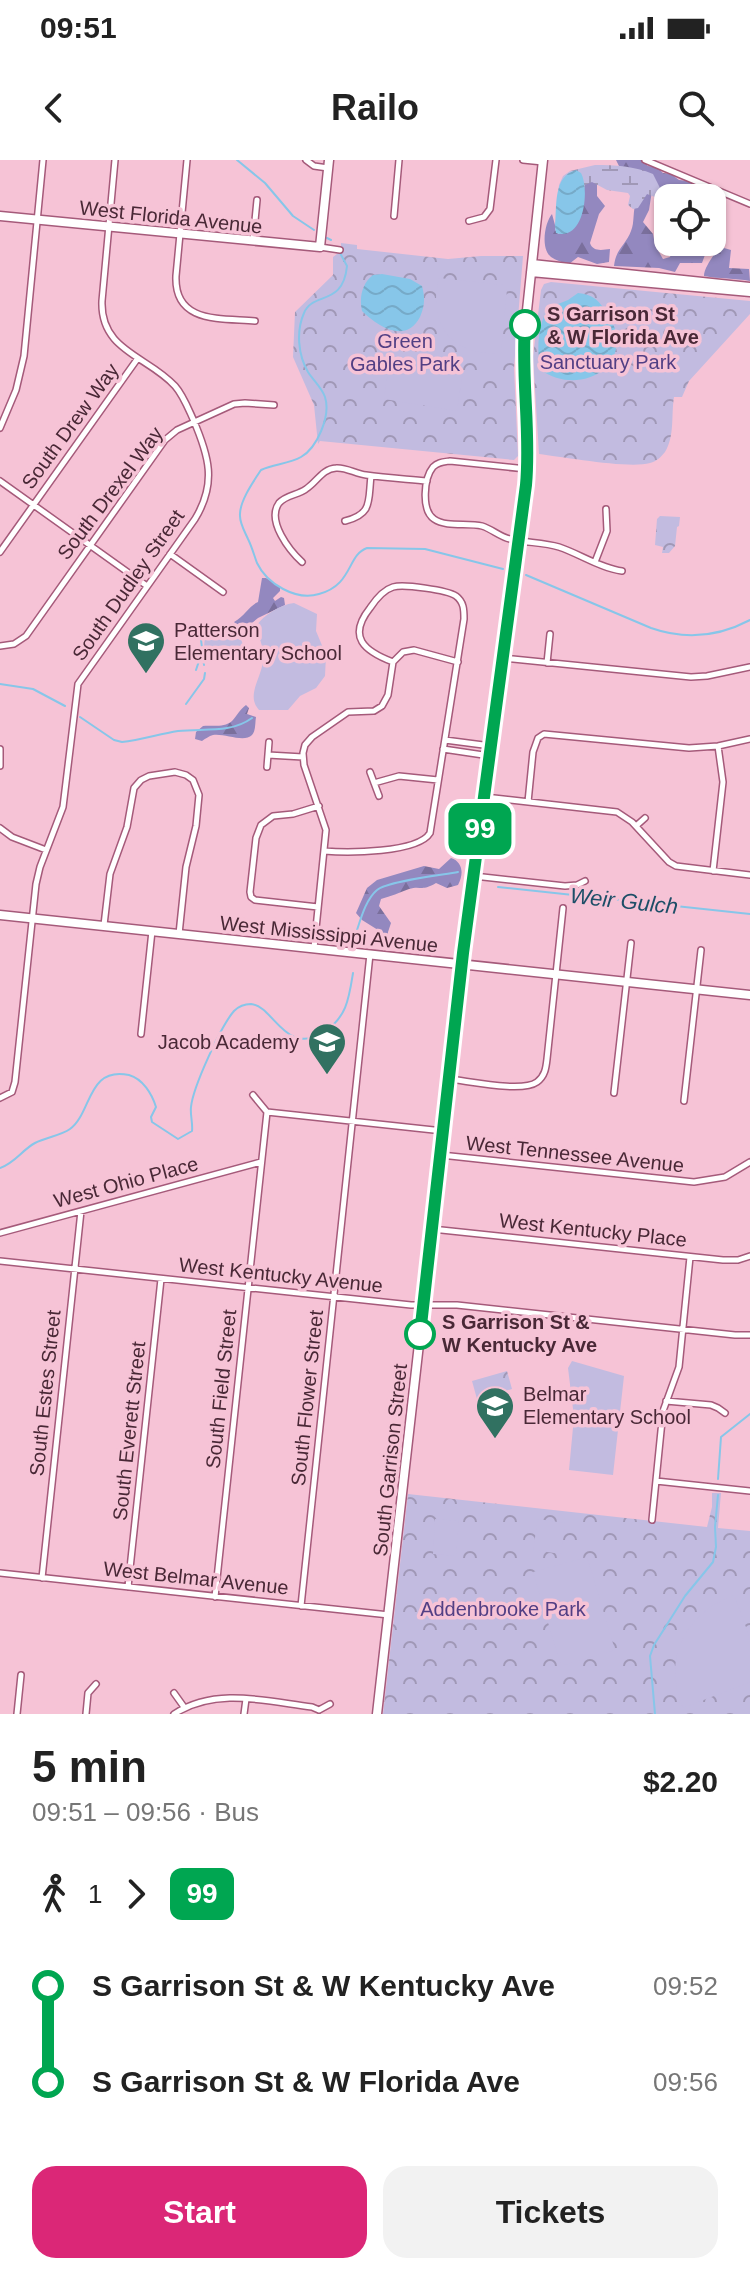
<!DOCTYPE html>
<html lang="en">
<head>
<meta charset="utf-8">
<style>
	:root { --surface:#fff; --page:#f2f2f2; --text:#222; --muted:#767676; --accent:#db2777 }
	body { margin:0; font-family:Helvetica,sans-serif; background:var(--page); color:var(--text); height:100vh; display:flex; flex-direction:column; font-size:30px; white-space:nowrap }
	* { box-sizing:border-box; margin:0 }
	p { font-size:26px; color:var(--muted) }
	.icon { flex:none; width:44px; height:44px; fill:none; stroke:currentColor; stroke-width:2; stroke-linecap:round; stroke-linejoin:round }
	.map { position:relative; height:1554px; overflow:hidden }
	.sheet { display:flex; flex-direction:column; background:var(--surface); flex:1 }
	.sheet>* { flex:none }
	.badge { padding:0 16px; border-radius:12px; font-size:28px; line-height:52px }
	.controls { position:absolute; left:654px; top:24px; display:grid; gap:16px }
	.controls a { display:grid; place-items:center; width:72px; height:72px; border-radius:16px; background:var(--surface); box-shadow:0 2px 6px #0004; font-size:40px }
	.map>.badge { position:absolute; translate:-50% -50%; box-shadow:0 0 0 4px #fff }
	.legs { display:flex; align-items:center; gap:12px; height:88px; padding:0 32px; font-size:26px }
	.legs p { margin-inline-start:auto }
	.summary { display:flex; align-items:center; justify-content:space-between; height:136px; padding:0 32px }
	h1 { font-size:44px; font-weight:600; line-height:60px }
	.cta { display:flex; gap:16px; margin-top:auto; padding:16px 32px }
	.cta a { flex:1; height:92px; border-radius:24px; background:var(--accent); color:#fff; font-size:32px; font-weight:600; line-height:92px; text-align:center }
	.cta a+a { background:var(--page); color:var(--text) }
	ul { padding:0 32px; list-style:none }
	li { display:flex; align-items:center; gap:28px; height:96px; font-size:30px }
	li i { display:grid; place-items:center; width:12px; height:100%; margin:0 10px; background:currentColor }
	li i::after { content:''; width:20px; height:20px; margin:-10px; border:6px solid; border-radius:50%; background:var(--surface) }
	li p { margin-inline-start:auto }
	li:first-child i { background:linear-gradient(#0000 50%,currentColor 0) }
	li:last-child i { background:linear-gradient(currentColor 50%,#0000 0) }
	.status { display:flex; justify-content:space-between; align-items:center; height:56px; padding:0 40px; background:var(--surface); direction:ltr }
	.status svg { height:22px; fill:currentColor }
	header { display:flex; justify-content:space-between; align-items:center; height:104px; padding:0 32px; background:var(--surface); font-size:36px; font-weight:600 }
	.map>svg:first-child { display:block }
</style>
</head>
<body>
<div class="status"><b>09:51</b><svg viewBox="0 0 49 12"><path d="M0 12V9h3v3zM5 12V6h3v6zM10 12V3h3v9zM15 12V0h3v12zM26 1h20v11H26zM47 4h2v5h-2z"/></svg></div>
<header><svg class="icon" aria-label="back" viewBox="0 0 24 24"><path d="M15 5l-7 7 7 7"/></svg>Railo<svg class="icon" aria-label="search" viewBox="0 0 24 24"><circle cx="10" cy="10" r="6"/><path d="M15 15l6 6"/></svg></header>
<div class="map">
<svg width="750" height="1554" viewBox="0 0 750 1554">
	<defs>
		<pattern id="forest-firs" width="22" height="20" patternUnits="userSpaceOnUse" patternTransform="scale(2)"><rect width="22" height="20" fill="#9388bf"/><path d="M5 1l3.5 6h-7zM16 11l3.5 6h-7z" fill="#7a6f9c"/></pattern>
		<pattern id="wetland-marsh" width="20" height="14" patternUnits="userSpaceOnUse" patternTransform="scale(2)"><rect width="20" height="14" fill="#c2bbe0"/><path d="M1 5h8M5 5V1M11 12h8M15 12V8" fill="none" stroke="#a098b6"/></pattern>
		<pattern id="park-crowns" width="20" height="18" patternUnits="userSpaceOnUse" patternTransform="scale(2)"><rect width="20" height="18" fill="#c2bbe0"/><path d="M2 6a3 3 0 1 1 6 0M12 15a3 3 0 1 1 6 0" fill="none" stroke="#a098b6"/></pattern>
		<pattern id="water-waves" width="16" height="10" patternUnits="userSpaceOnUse" patternTransform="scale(2)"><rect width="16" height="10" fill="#87c6e9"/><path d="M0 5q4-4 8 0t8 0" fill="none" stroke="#76aac8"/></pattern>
	</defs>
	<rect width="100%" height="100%" fill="#f6c3d6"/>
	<path fill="url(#forest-firs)" d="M616 0H641L648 6 657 7 663 13 671 14 679 20 689 21 702 28 706 33 715 38 716 46 712 49V38H668V58C661 53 655 47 658 38L662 37 619 6Z
		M588 20 597 23V36L605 46 599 54 590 83C593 92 602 90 610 89L609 102 597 104 578 97 569 104C564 103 555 100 551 97 540 88 545 62 552 54L555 65Z
		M652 31 649 50 643 62 653 74 655 85 663 99 670 97 675 82H696L695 87 702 91 709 84 702 103H680L675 112 659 108 614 106C616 88 626 85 631 71 635 62 632 51 637 39Z
		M724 88 731 90 729 108 749 109 750 121C735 118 720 119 704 116 704 108 712 98 717 90Z
		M262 418H266L280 427V431L273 438 275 441 281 437 284 438 285 445 258 458 247 467H237L234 462C245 456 249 446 258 442Z
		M246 545 249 548 247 554 256 557C255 562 256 571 252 575 244 583 224 573 213 575 209 576 205 579 202 581L195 579 196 572 203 566C212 565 224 568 232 561 237 556 239 550 246 545Z
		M451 698C463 702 464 714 458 725L447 728 436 723C421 732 421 725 409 729 399 733 391 736 381 739L379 746 391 763 388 772V782L381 785 376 784 374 778 378 770 362 760 356 753 367 728 377 720 424 706 439 709Z"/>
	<path fill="url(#wetland-marsh)" d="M595 5C616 5 634 6 653 14L662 32 674 38H668V42L647 34 638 48 633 49 628 45 630 36 628 33 607 30 592 22 585 25 584 29C582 49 583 72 558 74L555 70 559 25 563 16 570 11Z"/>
	<path fill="url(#park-crowns)" d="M341 83 357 85V89L448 99 481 96H523L514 208 518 296 514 300 320 281 318 284 314 245 293 197 295 152 333 115V97L341 91Z
		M551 122 750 141V154L689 221 682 237H674C671 255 675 276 665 292 661 297 657 301 650 303 629 309 564 297 539 294L533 197 541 130 544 124Z
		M660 356 680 357 679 366 677 367 675 386 669 393H662L663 387 655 385 657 359Z
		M213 475 240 476 245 491 244 499 240 501 228 502 230 489C223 480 214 491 204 487L205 476Z
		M507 1211 512 1229 477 1239 472 1221Z
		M712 1333H721L718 1368 750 1371V1554H383L408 1334 707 1367 712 1347Z"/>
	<path fill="#c2bbe0" d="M439 118 503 125 507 129 501 193C452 196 427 165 439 118Z
		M390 198 463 210 457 251 384 239Z
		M294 443 317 454 316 471 326 495 325 516 316 528 300 536 288 550H259C245 535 263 516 263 499 264 488 259 477 256 466 264 455 279 445 294 443Z
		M572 1201 624 1216 613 1315 569 1310 574 1257 568 1208Z
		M435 1359 459 1361 456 1396 433 1394Z
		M538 1359 565 1363 561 1394 533 1390Z
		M587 1397 615 1490 561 1506 533 1412Z
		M734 1435 750 1478V1522L683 1548C662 1498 685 1454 734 1435Z"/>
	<path fill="url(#water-waves)" d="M576 10 581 13C590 30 584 82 556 73L555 66C557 46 553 16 576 10Z
		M382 114 410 119 422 126C425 137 425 146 420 157 406 184 378 167 362 151 359 138 362 123 373 115Z
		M578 133C593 134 600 141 607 154 610 160 615 166 616 172 624 216 572 233 541 210 536 190 538 165 548 148L568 140Z"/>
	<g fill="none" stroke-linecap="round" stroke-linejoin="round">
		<path stroke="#87c6e9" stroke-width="2" d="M237 0 265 23 293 56 314 70
			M327 78 331 80
			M340 93 347 106C343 147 313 131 304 153 296 171 298 195 308 212 313 220 322 228 325 237 331 256 317 288 301 297 289 304 273 304 261 310 253 322 239 342 240 356 240 364 245 372 248 379 252 387 254 395 257 403 267 424 296 441 319 434 353 425 347 395 367 388L425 389 503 409
			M526 415 651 468C685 480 718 477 750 460
			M200 471 204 505
			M196 510 201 495
			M0 524 33 529 65 546
			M186 544 204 519 205 513
			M80 557 114 580 122 582C141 580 159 574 178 571 203 568 230 574 252 558
			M498 727 750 754
			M355 776C360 762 365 740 377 730 387 721 442 715 458 712
			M0 1008C15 1003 22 990 35 983 46 977 60 976 70 969 92 953 87 906 129 915 143 919 152 934 156 947L151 957 152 962 178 979 192 971C193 963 190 955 191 947 193 927 221 866 234 851 239 846 245 844 251 844 274 846 285 897 324 872 347 857 349 838 353 813
			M718 1319 721 1277 750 1254
			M655 1554 650 1496 654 1485 685 1436 713 1402 716 1387 715 1367 718 1335"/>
		<defs>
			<path id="street" d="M187 0 176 116C174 164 221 158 255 161
				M306 0 314 6 328 8
				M523 0 543 2
				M645 0 750 44
				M394 56 399 0
				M469 61 484 57 490 49 496 0
				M253 81 257 40
				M320 87 340 90
				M0 268 16 230 24 196 43 0
				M526 309 450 301C443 302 438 302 433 307 424 318 421 350 434 359 447 368 468 362 482 366 492 369 500 377 510 379 526 383 543 382 559 387 580 394 600 408 622 411
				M0 321 147 426
				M345 361C373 354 368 341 371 316
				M0 392 138 198
				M170 394 223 432
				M302 402C290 391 266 361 279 343 286 335 298 335 306 329 317 322 322 309 336 308 346 307 356 314 366 315 386 318 407 319 427 321
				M595 402 607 371 606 349
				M0 486 14 484 26 476 165 280 177 270 234 244 245 243 274 245
				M504 498 691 517 707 516 750 507
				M547 503 550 474
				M445 580 491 586
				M0 589V606
				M443 589 490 596
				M268 595 303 597
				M267 607 269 582
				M370 612 379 636
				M374 623 399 616 438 620
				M485 637 617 652 632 662 669 702 676 706 750 715
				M528 642 533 592 538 578 544 574 689 588 718 586 750 579
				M636 666 645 658
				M0 668 12 677 46 690
				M324 691C347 693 418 693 430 673L464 459C464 450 464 442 456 436 447 430 404 424 393 427 383 430 376 439 370 448 347 477 364 491 393 502
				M713 711 723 622 718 586
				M474 716 565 726 577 725 585 721
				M318 747 255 740 251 737 250 732 256 678 261 665 273 656 293 654 319 646
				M104 765 110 714 127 667 134 628 141 620 149 616 175 612 186 615 193 620 199 635 196 666 186 707 179 774
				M314 788 326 670 304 605 303 593 305 585 312 577 348 552 374 551 382 546 388 535 393 502 403 492 414 490 458 502
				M141 874 152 771
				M449 919C469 921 522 933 537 922 545 916 546 908 547 899L563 748
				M614 933 631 783
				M0 938 12 932 15 922 36 724 40 707 63 647 78 524 195 359C217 323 209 296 193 259 188 248 183 235 175 226 148 196 100 191 102 141L115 0
				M684 941 701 790
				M267 952 443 971
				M441 995 694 1022 725 1017 750 1002
				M432 1069 723 1100H738L750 1096
				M0 1073 261 1002
				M0 1101 411 1145H457L735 1175H750
				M666 1241 711 1245 718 1248 725 1253
				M656 1321 750 1331
				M652 1360 663 1251 679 1207 690 1097
				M0 1413 389 1455
				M42 1418 81 1051
				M128 1427 161 1119
				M215 1437 267 952 253 935
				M301 1446 370 794
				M174 1533 184 1547
				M319 1550 330 1544
				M17 1554 21 1515
				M86 1554 88 1533 96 1524
				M174 1554C216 1527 265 1541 312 1547L319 1550
				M244 1554 246 1539"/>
			<path id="secondary" d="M0 56 320 87 329 0
				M532 104 750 127
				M531 112 750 132
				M0 755 750 835
				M377 1554 462 805 526 325 527 294 523 188 543 0"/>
		</defs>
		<use href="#street" stroke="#a55a7a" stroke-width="8"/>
		<use href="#secondary" stroke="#a55a7a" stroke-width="11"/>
		<use href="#street" stroke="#fff" stroke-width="5"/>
		<use href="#secondary" stroke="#fff" stroke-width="8"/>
	</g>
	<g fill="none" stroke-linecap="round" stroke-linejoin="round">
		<defs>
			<path id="line-1" d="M420 1174 463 793 526 325C531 272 521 218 525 165"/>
		</defs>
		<use href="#line-1" stroke="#fff" stroke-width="18"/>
		<use href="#line-1" stroke="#00a651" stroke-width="12"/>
	</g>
	<defs>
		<symbol id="school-pin" viewBox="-11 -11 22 30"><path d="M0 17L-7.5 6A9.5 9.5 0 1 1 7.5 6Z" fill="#317161" stroke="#f6c3d6"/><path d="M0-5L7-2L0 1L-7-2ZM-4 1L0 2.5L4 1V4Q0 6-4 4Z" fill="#fff"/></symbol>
	</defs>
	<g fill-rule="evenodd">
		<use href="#school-pin" x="124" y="459" width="44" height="60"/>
		<use href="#school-pin" x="305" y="860" width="44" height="60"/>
		<use href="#school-pin" x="473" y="1224" width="44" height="60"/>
	</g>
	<g fill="#fff" stroke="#00a651" stroke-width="4">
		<circle cx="525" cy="165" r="14"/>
		<circle cx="420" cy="1174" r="14"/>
	</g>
	<g text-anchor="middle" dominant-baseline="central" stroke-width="7" stroke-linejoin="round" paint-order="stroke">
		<g font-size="20" fill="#492836" stroke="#f6c3d6">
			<text transform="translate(171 57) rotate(6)">West Florida Avenue</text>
			<text transform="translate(70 266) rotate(-54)">South Drew Way</text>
			<text transform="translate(110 333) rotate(-53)">South Drexel Way</text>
			<text transform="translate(128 425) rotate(-55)">South Dudley Street</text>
			<text transform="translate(329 774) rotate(6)">West Mississippi Avenue</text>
			<text transform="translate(575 994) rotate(6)">West Tennessee Avenue</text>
			<text transform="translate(126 1022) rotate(-15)">West Ohio Place</text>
			<text transform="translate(593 1070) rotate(6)">West Kentucky Place</text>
			<text transform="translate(281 1115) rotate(6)">West Kentucky Avenue</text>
			<text transform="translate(221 1229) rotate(-84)">South Field Street</text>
			<text transform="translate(45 1233) rotate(-84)">South Estes Street</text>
			<text transform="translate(307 1238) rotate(-84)">South Flower Street</text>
			<text transform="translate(129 1271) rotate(-84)">South Everett Street</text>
			<text transform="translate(390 1300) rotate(-84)">South Garrison Street</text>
			<text transform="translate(196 1418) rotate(6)">West Belmar Avenue</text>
		</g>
		<g font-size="20" font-weight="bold" fill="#492836" stroke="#f6c3d6" text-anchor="start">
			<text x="547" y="154">S Garrison St<tspan x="547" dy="23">&amp; W Florida Ave</tspan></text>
			<text x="442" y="1162">S Garrison St &amp;<tspan x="442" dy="23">W Kentucky Ave</tspan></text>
		</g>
		<g font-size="20" fill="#523f84" stroke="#f6c3d6">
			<text x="405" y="181">Green<tspan x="405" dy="23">Gables Park</tspan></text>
			<text x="608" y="202">Sanctuary Park</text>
			<text x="503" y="1449">Addenbrooke Park</text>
		</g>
		<g font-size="20" fill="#492836" stroke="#f6c3d6" text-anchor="start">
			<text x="174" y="470">Patterson<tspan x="174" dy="23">Elementary School</tspan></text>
			<text x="299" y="882" text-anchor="end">Jacob Academy</text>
			<text x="523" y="1234">Belmar<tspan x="523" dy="23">Elementary School</tspan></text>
		</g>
		<g font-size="22" font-style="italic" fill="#1d4e67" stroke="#f6c3d6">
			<text transform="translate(624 741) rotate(6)">Weir Gulch</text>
		</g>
	</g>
</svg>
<div class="controls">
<a><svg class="icon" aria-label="locate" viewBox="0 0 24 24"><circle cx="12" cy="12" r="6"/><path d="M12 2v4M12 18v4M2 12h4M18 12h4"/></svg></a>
</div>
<b class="badge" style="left:480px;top:669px;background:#00a651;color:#fff">99</b>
</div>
<section class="sheet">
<div class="summary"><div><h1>5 min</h1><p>09:51 – 09:56 · Bus</p></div><b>$2.20</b></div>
<div class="legs"><svg class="icon" aria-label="walk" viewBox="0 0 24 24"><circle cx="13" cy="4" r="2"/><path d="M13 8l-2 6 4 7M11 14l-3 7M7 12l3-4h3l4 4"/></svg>1<svg class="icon" aria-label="forward" viewBox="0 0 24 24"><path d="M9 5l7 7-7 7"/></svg><b class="badge" style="background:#00a651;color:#fff">99</b></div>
<ul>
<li><i style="color:#00a651"></i><b>S Garrison St &amp; W Kentucky Ave</b><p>09:52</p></li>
<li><i style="color:#00a651"></i><b>S Garrison St &amp; W Florida Ave</b><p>09:56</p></li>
</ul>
<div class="cta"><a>Start</a><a>Tickets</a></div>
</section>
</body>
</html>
